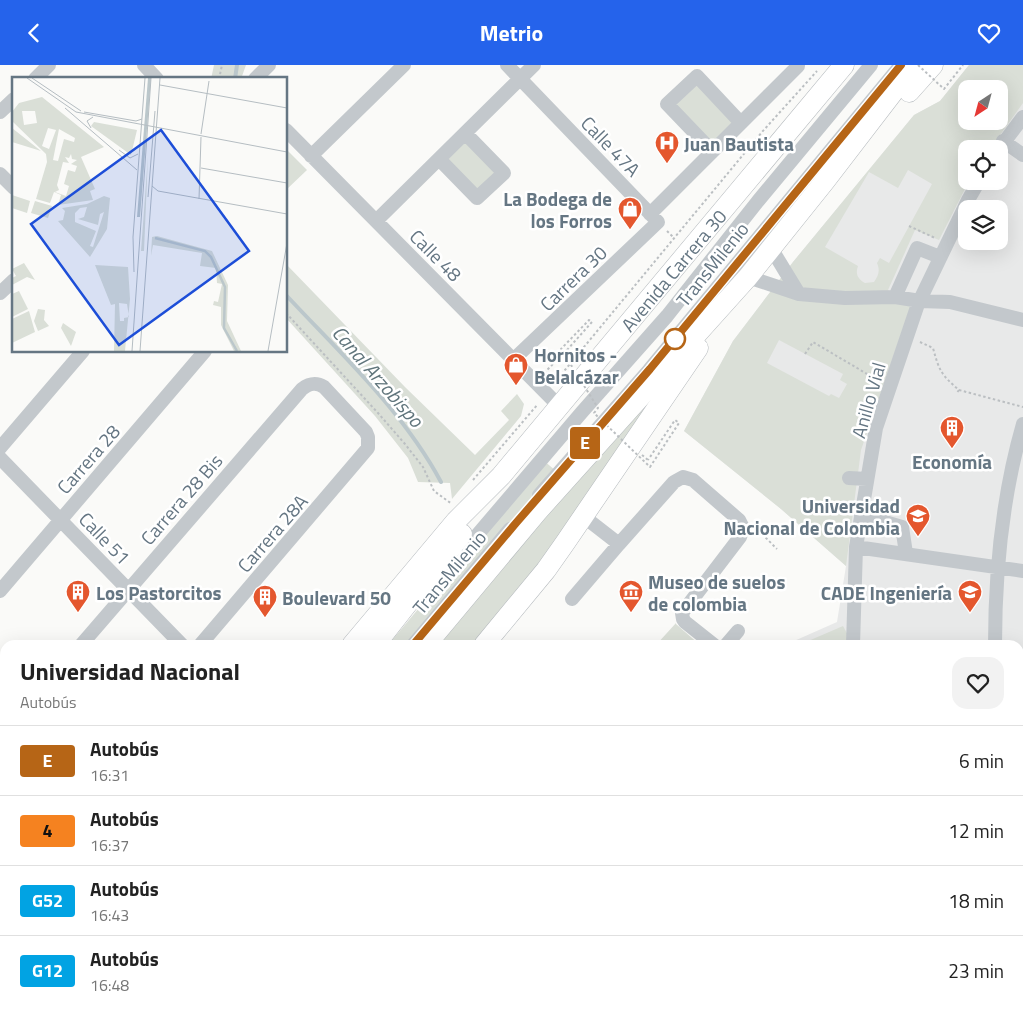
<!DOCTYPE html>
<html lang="es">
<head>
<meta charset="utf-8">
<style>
	:root { --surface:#fff; --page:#f2f2f2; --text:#222; --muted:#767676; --line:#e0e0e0; --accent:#2563eb }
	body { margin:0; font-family:"Titillium Web",sans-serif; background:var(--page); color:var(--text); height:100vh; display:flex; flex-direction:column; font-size:19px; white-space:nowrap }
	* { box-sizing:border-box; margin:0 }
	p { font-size:16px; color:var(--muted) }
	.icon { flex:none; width:28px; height:28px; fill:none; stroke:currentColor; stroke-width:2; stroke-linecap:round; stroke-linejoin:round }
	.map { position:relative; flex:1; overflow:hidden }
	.drawer { position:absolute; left:0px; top:575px; width:1024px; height:375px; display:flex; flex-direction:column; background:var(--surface); border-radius:15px 15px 0 0; box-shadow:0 5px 20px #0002 }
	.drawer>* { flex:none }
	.badge { padding:0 10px; border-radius:4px; font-size:18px; line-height:32px }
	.needle { width:32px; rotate:216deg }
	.buttons { position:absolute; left:958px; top:15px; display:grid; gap:10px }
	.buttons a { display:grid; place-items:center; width:50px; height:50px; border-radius:10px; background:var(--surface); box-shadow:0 5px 20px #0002; font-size:25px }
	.map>.badge { position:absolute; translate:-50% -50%; box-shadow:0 0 0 2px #fff }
	.round { display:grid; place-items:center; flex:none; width:52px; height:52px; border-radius:15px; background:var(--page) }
	.head { display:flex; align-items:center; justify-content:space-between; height:85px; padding:0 20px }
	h1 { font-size:24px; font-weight:700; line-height:38px }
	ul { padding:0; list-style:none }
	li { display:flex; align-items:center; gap:15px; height:70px; padding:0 20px; border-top:1px solid var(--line) }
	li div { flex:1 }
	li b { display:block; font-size:19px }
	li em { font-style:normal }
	li .badge { min-width:55px; font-weight:700; text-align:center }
	header { display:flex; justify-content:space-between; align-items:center; height:65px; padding:0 20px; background:var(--accent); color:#fff; font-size:22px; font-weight:700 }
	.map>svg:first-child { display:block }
</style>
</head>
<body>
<header><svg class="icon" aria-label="back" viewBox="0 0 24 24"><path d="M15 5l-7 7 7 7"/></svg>Metrio<svg class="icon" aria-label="heart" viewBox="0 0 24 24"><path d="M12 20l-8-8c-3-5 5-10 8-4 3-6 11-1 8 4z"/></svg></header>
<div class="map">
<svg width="1023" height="950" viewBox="0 0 1023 950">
	<rect width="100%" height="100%" fill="#fafaf8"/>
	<path fill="#e8e9e9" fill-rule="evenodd" d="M969 0H1023V950H552L553 945H1019V580H785L837 557 846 501 781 444 684 366 733 276 793 197 914 50 940 36ZM966 24H999V56H966ZM966 84H999V116H966ZM966 144H999V176H966Z"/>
	<path fill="#dadfd7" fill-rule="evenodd" d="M214 0H246L241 14H211Z
		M969 0H1023V38L990 84H966V116H969L939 175 915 165 888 225 912 237 861 385 846 501 781 444 684 366 733 276 793 197 914 50 940 36ZM966 24H999V56H966ZM908 105 932 119 889 198 880 193 877 198C880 205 879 210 874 217L865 218C858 214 855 209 858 201L825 182 869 107 898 123ZM779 275 843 309 840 315 847 319 839 333 831 329 829 331 767 298Z
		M697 11 741 58 712 86 668 39Z
		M466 74 496 107 476 126 446 96Z
		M286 84 307 105 286 125Z
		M286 199 405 322 475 390 509 355 501 346 517 329 524 339 521 351 452 434 450 418 418 417 408 393 375 351 286 253Z
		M688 288 558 474 474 580H434Z
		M543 395 556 406 409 580H388Z
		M676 558V559L700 580H656Z
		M843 561 849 572V580H799Z
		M238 945H263L264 950H232Z
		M554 945H802L808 950H552Z
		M833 945H866C856 950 842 950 833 945Z
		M895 945H933L937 950H889Z
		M987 945H1023V950H986Z"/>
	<path fill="#bbc7cb" d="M128 945H152L147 950H124Z"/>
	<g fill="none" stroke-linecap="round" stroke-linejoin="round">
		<path stroke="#bbc7cb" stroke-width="4" d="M235 14 237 0
			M286 230C341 289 403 346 441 417"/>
		<defs>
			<g id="highway">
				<path d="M909 27 933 0"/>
				<path id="s1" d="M352 580 456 456 501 411 844 0"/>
				<path d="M375 580 462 469"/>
				<path d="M426 580 537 447 748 212 825 116 914 0"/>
				<path d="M484 580 546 505 565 478 698 283"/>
				<path d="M42 950 46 945"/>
				<path d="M75 950 79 945"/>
				<path d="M117 950 121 945"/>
				<path d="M172 950 177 945"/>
			</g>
		</defs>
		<use href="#highway" stroke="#b4b9bd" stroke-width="21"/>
		<path stroke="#bbbfc2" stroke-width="2" stroke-dasharray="2.5 2.5" stroke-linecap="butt" d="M219 14 222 0
			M909 161 935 173
			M667 166 674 173
			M286 248 378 348 405 379 423 402 434 426 452 439
			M920 277 933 283C939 305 941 310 959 325L956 329
			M805 289 813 277 879 316
			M544 308 567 285
			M555 317 762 67 817 6
			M959 325 1023 342
			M642 390 648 395
			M473 415 538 339
			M755 462 777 484
			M1022 825H1023
			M1020 843H1023
			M1019 855 1023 851
			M0 933 1 932
			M0 941 9 950
			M199 950 203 945"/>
		<path stroke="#c3c8cc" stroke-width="14" d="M144 0 157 14
			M507 0 658 157 513 295
			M35 14 49 0
			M255 14 269 0
			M0 47 14 34
			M286 65 559 341
			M1003 76 1023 90
			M999 84 1023 52
			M712 86 667 39 697 11 741 58
			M311 91 404 0
			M439 94 477 133 504 108 465 68
			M0 109 14 123
			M650 149 798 1 796 0
			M376 156 534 0
			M771 183 799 229
			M748 212 799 229 845 233 895 232 920 236 950 237 1023 255
			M0 228 14 215
			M895 232 917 183 940 192
			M0 383 83 286
			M0 393 182 580
			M849 413 867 414
			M539 430 649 305 901 0
			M861 450 902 462 906 488
			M583 451 619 479 674 417 683 412 693 415 739 455 743 463 740 472 682 548 683 554 685 557 714 580
			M856 482 1023 506
			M0 526 205 286
			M426 530 582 347 667 251 758 136 871 0
			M572 534 619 479
			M81 580 302 324C310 318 316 317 324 322L366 367 368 372V383L200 580
			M413 580 510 464
			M726 580 738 566
			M853 580 856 482 876 363 918 239 968 135 979 116
			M995 580C995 505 1002 432 1023 359
			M0 676 5 671
			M1019 680 1023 681
			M0 819 5 813
			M278 945 280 950
			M294 945 296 950
			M306 945 323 950
			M819 945 823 950
			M947 945 951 950
			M101 950 105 945
			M334 950 338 945
			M533 950 534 945
			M872 950 879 945"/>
		<use href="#highway" stroke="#fff" stroke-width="20"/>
		<path stroke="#bbbfc2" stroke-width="2" stroke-dasharray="2.5 2.5" stroke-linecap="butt" d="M918 0 944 24 963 0
			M567 285 592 257 589 255 561 284 598 343 594 348 650 402 679 358 675 355 648 395"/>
	</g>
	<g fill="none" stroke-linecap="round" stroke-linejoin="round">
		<defs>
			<path id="line" d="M413 580 516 458 650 304 901 0"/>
		</defs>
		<use href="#line" stroke="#fff" stroke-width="11"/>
		<use href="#line" stroke="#b66516" stroke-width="8"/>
	</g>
	<defs>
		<symbol id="hospital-pin" viewBox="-11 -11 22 30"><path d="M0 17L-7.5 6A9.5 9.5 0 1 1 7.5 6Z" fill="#e4572e" stroke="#fff"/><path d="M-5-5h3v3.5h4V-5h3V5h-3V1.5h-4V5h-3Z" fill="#fff"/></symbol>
		<symbol id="shop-pin" viewBox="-11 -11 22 30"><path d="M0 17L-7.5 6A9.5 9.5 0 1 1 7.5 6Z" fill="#e4572e" stroke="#fff"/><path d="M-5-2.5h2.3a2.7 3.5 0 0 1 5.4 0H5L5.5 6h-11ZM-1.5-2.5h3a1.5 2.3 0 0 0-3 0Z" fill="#fff"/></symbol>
		<symbol id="building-pin" viewBox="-11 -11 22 30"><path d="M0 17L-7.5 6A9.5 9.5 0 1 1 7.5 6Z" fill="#e4572e" stroke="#fff"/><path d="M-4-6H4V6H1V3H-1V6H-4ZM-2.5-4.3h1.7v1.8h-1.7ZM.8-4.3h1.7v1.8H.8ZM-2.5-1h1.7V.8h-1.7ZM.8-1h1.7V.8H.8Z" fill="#fff"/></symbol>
		<symbol id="university-pin" viewBox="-11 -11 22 30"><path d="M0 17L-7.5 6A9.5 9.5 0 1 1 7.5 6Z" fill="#e4572e" stroke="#fff"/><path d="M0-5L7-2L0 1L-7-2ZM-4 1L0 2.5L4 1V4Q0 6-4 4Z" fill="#fff"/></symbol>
		<symbol id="museum-pin" viewBox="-11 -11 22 30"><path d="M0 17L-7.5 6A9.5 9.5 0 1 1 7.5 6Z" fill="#e4572e" stroke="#fff"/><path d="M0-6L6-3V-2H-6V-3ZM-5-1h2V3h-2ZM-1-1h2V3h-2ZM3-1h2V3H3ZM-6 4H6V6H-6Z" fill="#fff"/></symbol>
	</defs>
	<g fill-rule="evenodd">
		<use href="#hospital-pin" x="653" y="64" width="28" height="38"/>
		<use href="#shop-pin" x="616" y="130" width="28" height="38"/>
		<use href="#shop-pin" x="502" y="286" width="28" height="38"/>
		<use href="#building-pin" x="938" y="349" width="28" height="38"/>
		<use href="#university-pin" x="904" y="437" width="28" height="38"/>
		<use href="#building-pin" x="64" y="513" width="28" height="38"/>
		<use href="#museum-pin" x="617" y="513" width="28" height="38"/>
		<use href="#university-pin" x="956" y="513" width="28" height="38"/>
		<use href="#building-pin" x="251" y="518" width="28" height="38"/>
	</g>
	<circle fill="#fff" stroke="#b66516" stroke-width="2.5" cx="675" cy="274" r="10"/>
	<g text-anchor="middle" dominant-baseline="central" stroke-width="5" stroke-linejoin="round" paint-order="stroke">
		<g font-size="19" font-weight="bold" fill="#657683" stroke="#fff" text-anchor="start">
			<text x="684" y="78">Juan Bautista</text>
			<text x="612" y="133" text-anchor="end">La Bodega de<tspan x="612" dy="22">los Forros</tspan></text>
			<text x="534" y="289">Hornitos -<tspan x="534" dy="22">Belalcázar</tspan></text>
			<text x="952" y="396" text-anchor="middle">Economía</text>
			<text x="900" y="440" text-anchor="end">Universidad<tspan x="900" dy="22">Nacional de Colombia</tspan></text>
			<text x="648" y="516">Museo de suelos<tspan x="648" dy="22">de colombia</tspan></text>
			<text x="96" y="527">Los Pastorcitos</text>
			<text x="952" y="527" text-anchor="end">CADE Ingeniería</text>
			<text x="282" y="532">Boulevard 50</text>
		</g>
		<g font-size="19" fill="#657683" stroke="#fff">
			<text transform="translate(611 81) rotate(46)">Calle 47A</text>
			<text transform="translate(436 190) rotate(45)">Calle 48</text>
			<text transform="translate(712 199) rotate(-51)">TransMilenio</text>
			<text stroke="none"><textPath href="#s1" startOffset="494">Avenida Carrera 30</textPath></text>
			<text transform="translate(573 213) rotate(-44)">Carrera 30</text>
			<text transform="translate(868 335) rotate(-74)">Anillo Vial</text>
			<text transform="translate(88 394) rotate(-49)">Carrera 28</text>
			<text transform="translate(181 434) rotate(-49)">Carrera 28 Bis</text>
			<text transform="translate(272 468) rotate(-49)">Carrera 28A</text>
			<text transform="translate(105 473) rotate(46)">Calle 51</text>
			<text transform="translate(449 507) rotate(-50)">TransMilenio</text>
		</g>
		<g font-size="20" font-style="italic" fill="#60757c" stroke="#fff">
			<text transform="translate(378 311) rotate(49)">Canal Arzobispo</text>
		</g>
	</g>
	<g transform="translate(12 12)">
		<rect width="275" height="275" fill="#fafaf8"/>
		<path d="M30 20 92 70 69 80 83 112 78 114 81 123 46 128 49 118 42 115 38 126 24 122 35 85 34 77 0 44V35L7 26ZM10 34H23L25 46 12 48ZM36 51 44 53 37 72 30 69ZM47 52 63 61 62 65 52 62 46 84 41 83ZM59 77 60 82 65 83 59 87 65 89 63 95 56 93 52 107 57 109 54 119 43 115 47 113 45 108 51 85 57 86 53 80 57 81ZM82 45 125 53 119 78 79 49ZM0 51 29 74 0 65ZM136 79 132 174H129ZM0 118 18 124 15 136 0 131ZM92 119 98 121 95 152 78 180 46 144 51 143 53 134 50 131 75 127ZM75 130 72 140 66 142 86 148 88 137 92 135 81 170 78 169 84 154 63 145V136L68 131ZM23 124 40 129 36 141 19 136ZM145 159 200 174 216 208 215 244 229 274H222L209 248V230L201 228 202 224 206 225 210 207 205 206 204 191 188 189 190 176 141 168 139 179 140 160ZM12 186 23 203 15 200 0 208V201L4 199 0 192ZM83 188 116 190 118 222 113 274H102L103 227 99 228ZM107 226 115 227 117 240 112 241V244H108ZM7 214 16 232 0 240V217ZM26 232 33 233 32 243 37 249 26 254 22 244ZM17 234 23 255 0 266V242ZM51 246 64 255 59 269 49 251Z" fill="#dadfd7" fill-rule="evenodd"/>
		<path d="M136 1H139L128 140H125Z" fill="#bbc7cb"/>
		<path fill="none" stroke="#bbc7cb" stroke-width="2.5" d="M143 161 193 174 199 180 213 210 212 251 225 274"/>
		<path fill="none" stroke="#b5bdc2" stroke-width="1" d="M15 1 64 35 275 75M20 1 69 34M148 8 275 31M53 31 125 93M72 35 124 44 130 42M79 51 75 44 81 40M189 57 197 4M107 73 118 81 126 77M189 91 275 106M140 109 146 114 275 137M136 120 143 34M187 122 189 60M122 195 121 160 133 1M120 274 139 1M128 274 148 1M256 274 275 166"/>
		<path fill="#1d4ed8" fill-opacity="0.15" stroke="#1d4ed8" stroke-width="2.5" d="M149 53 237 174 107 268 19 147Z"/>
		<rect width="275" height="275" fill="none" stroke="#657683" stroke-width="2.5"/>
	</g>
</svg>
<div class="buttons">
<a><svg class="needle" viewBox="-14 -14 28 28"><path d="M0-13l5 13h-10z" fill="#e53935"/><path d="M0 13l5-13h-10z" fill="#767676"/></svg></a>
<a><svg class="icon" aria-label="locate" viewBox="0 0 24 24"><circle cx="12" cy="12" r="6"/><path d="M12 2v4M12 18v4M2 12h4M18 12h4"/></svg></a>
<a><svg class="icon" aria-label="layers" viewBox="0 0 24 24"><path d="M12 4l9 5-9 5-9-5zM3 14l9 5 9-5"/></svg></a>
</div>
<b class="badge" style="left:585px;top:378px;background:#b66516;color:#fff">E</b>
<section class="drawer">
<div class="head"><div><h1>Universidad Nacional</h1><p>Autobús</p></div><a class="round"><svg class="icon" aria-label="heart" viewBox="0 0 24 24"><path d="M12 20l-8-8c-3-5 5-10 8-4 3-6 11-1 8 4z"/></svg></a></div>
<ul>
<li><span class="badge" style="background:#b66516;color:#fff">E</span><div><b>Autobús</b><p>16:31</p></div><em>6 min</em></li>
<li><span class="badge" style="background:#f58220;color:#111">4</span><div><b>Autobús</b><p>16:37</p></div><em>12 min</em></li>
<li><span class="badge" style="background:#01a3e3;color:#fff">G52</span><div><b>Autobús</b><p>16:43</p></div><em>18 min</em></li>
<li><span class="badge" style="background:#01a3e3;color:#fff">G12</span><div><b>Autobús</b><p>16:48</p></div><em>23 min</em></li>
</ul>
</section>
</div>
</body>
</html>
